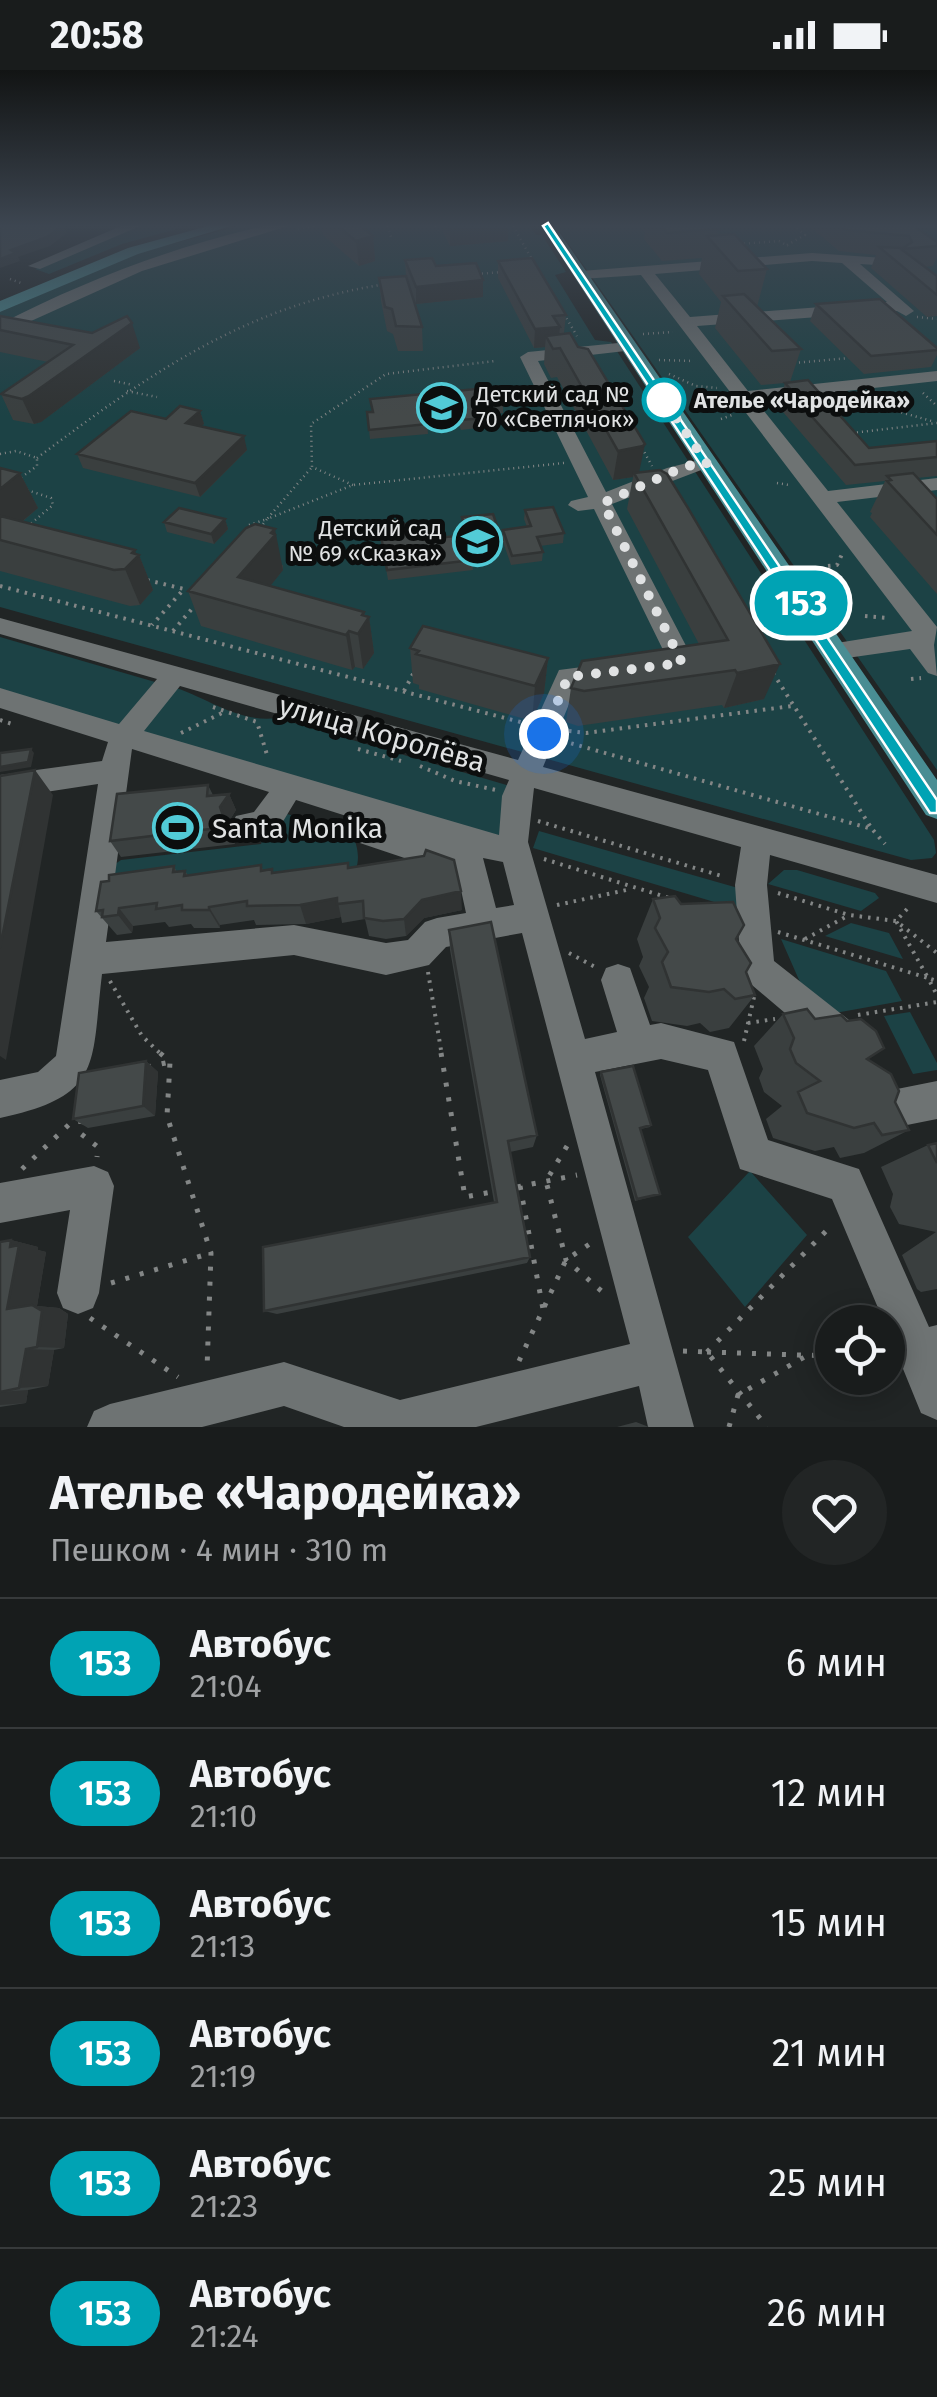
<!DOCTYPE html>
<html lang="ru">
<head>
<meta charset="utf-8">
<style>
	:root { --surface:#191c1c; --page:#222525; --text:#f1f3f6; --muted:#9fa1a3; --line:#373a3b }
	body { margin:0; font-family:"Fira Sans",sans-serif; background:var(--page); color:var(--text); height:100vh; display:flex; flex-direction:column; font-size:38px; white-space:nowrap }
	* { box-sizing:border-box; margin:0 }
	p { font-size:32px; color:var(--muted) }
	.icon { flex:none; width:55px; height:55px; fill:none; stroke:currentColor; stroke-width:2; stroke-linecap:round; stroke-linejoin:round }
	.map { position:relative; height:1357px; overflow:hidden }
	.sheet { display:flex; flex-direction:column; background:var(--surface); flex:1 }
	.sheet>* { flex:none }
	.badge { padding:0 20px; border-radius:32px; font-size:35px; line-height:65px }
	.buttons { position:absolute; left:815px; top:1235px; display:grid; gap:20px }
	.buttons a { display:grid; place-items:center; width:90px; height:90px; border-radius:50%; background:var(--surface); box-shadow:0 5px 25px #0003,0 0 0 2px var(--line); font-size:50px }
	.you { position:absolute; width:50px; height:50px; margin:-25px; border:8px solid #fff; border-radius:50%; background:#1a73e8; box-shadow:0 0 0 15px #1a73e833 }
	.map>.badge { position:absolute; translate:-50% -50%; box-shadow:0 0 0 5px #fff }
	.round { display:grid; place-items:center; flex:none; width:105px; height:105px; border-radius:52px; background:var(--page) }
	.overview { display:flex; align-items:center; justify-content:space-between; height:170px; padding:0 50px }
	h1 { font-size:48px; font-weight:700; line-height:75px }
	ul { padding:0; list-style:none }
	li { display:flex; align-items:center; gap:30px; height:130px; padding:0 50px; border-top:2px solid var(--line) }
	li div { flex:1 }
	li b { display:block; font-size:38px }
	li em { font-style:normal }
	li .badge { min-width:110px; font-weight:700; text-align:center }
	.status { display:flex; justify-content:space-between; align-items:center; height:70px; padding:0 50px; background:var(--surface); direction:ltr }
	.status svg { height:28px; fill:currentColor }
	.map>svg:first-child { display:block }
</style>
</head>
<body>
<div class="status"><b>20:58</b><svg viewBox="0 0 49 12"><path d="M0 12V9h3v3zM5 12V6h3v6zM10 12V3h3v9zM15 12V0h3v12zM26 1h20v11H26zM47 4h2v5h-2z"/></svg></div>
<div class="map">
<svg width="937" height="1357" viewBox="0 0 937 1357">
	<rect width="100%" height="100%" fill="#212525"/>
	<path fill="#1c4245" d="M135 156 184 157 122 174 49 204 35 199Z
		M238 156H530L536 165H542L566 202 555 205 595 270 611 272 934 770 936 783 932 788 911 790 0 537V242L138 183Z
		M556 156H937V700Z
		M0 567 162 614 122 663 0 626Z
		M170 616C208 627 236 653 277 648L517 718 510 773 130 665Z
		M283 743 298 747 301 753 351 762C357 773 361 789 355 801L113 823 111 797 121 790 261 774 267 759Z
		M539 761 745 820 748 842 533 778Z
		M784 800H797L875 823 879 828 861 841 768 814Z
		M851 853 889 863 903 889 825 866Z
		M781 869 886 901 902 931 835 943 803 919Z
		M910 942 937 993V1000L913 1004 884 946Z
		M750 1101 807 1165 745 1237 688 1167Z"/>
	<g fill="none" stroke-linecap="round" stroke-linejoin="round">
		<path stroke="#838686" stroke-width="2.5" stroke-dasharray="1 4" stroke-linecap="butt" d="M388 156 391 167
			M436 156 438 161
			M513 156 534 193
			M298 159 314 156
			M739 174 779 171 788 176
			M787 175 805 165 795 156
			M477 204 502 202
			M10 209 21 213
			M564 244 577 266
			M917 247 937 249
			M643 264 673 262
			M659 290 694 291
			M794 293 849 288
			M669 304 696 316 717 318
			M114 311 133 315
			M127 321 157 327
			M923 323 937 336
			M876 328 886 338 935 352
			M721 349 735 344
			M852 363 937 353
			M642 378 652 396
			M0 384 16 381 37 388V396L19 409
			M37 388C145 307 243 237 380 215
			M777 413 789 415
			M353 415 312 397 311 354 386 304 495 291
			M27 420 51 428 53 435 28 456
			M249 455 267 449 312 397
			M260 458 267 449 353 415 564 393"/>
		<path stroke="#838686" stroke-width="4" stroke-dasharray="2.5 6" stroke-linecap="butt" d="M828 496 837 495 843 482
			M147 510 184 519 152 555
			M0 516 528 654
			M865 546 888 548
			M173 561 196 534
			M773 603 872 759
			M911 609 921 608
			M404 621 413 604
			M213 637 257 652 268 688
			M0 650 15 655
			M569 661 586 663 792 636
			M181 663 222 643
			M563 671 872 759 885 774
			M358 679 401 691
			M420 696 455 711 496 720
			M538 751 725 807
			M544 789 669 828
			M778 823 849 845 896 851 937 883
			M557 835 631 819
			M907 839 896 851 928 908 937 911
			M778 862 928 908 937 925
			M805 869 849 845
			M569 883 595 897
			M428 902 442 986
			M110 911 142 966 163 986
			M858 945 937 932
			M748 953 775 949
			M744 971 754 927"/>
		<path stroke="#838686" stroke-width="5" stroke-dasharray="4 11" stroke-linecap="butt" d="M160 983 170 992 167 1046 211 1183 207 1299
			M441 983 465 1127 492 1122
			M147 997 170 992
			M81 1050 80 1063 98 1077 97 1087
			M567 1076 546 1111 566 1190 606 1225
			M22 1099 77 1047
			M520 1116 543 1239
			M517 1117 577 1105
			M111 1213 211 1183
			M90 1248 178 1307
			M683 1281 707 1282 767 1357
			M707 1282 833 1154
			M707 1282 832 1286
			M519 1291 566 1190 594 1171
			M729 1357 738 1325 808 1285"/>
		<path fill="#6e7373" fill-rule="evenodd" d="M121 156H140L40 199 28 196Z
			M264 156H288L142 201 0 265V254C84 211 172 177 264 156Z
			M812 183 898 189 900 192 893 196 860 194 914 241 906 246 897 241 697 256 748 321 937 301V311L756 331 828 421 937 408V420L837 432 937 557 934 575 937 606 928 603 910 579 833 590 824 587 821 581 824 575 912 561 641 205 581 209 574 205 581 201ZM812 191 842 193 887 232 690 247 655 204Z
			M628 272 634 274V280L538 291 606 422 667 398 707 388 717 394 612 434 695 593 691 599 666 604 657 601 653 595 657 589 666 586 594 439 578 441 568 435 571 431 588 427 520 287 528 282Z
			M0 548 518 690 559 600 613 593 622 595 626 602 622 609 577 615 543 697 937 805V833L770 785 767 815 774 891 863 961 868 974 863 987 850 992 837 987 746 910 741 899 735 815 741 777 534 718 528 772 585 969 617 962 601 910 606 898 618 894 630 898 650 955 661 953 734 972 768 1070 859 1099 929 1257 937 1255V1350L921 1343 888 1262V1252H884L832 1129 740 1099 708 1000 661 989 595 1002 694 1357H648L639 1316 476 1357H344L284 1336 202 1357H87L94 1341 110 1334 284 1292 400 1330 630 1274 522 863 446 877 429 895 386 905 294 885 102 904C91 996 103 1026 0 1048V1010L38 1002 56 986 98 714 0 729V705L102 691 108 672 0 638V618L119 654 157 609 0 564ZM180 616 509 710 502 726 499 765 144 661ZM132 679 269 722 254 742 236 746 231 755 236 764 246 768 276 763 296 730 359 750 351 752 347 761 351 770 458 806 466 843 437 848 425 852 408 870 386 873 294 855 106 872ZM483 788 503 792 514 835 496 838Z
			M873 1003 886 1008 892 1020 937 1011V1049L882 1060 869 1054 855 1021 860 1008Z
			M94 1096 108 1102 114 1116 99 1223 93 1238 78 1244 63 1238 57 1223 70 1140 0 1153V1113Z"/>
		<path fill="#498d93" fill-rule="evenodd" d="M208 156H231L138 184 0 242V231L128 178Z
			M541 156H555L937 710V749L926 745Z"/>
	</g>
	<path fill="#3a3f3f" d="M321 156H361L373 166 375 191 359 196 323 165Z
		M440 156H508V171L450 176Z
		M640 156H715L718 159 717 166 767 199 757 237 801 279 790 312 869 378 937 371V406L917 408 937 429V524L870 447 872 443 870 442 885 411 846 415 783 342 784 339 779 332 785 313 761 315 715 258 721 232 699 204 702 188 662 191 644 169 645 162Z
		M809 156H914L937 172V187L933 196 925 197 937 206V246L927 247 871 198 876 185 839 181Z
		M405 190 436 196 483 210V227L416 234 406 208 422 257 423 281H398L393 264 387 261 381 231 379 208 406 207Z
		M498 191 566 245 564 263 559 264 640 403 764 629 724 638 722 635 578 656 566 652 571 618 699 574 627 439 633 407 613 410 557 307 551 308 544 294 545 277 534 278 498 208Z
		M816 234 937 278V285L931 297 864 304 810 251Z
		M0 246 140 278 41 352 34 354 13 350 1 324 48 292 0 282Z
		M370 329 503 334V343L484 345 486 357 461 360 457 348 427 351 428 364 370 369 367 342H372Z
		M200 341 204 354 201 356 247 380 200 427 83 398 77 384 166 349Z
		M0 398 20 403 38 438 22 452 139 485 153 520 140 535 130 536 0 501Z
		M525 440 564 463 563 473 540 476 543 482 542 491 511 495 502 469 503 460 527 457 524 449Z
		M462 447 502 470 501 479 471 483 473 500 388 510 382 475 405 463V454L437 468 465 465Z
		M225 449 228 459 214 474 167 462 164 452Z
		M283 495V500L270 516 364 542 365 546 369 547 374 583 363 599 355 597 352 600 201 556 188 521Z
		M410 578 548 588 544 623 532 651 419 619V615L413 613Z
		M208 715 213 725 229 724 236 740 228 753 235 774 121 787 110 771Z
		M261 795 263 800 274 803 349 798 462 840 424 848 406 866 386 869 369 866 365 849 342 853 341 847 306 854 256 855 254 850 220 855V858H194L191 854 169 857 165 852 133 856 132 863 117 865 96 841 174 796 177 802 185 801 188 805Z
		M653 829 681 834 736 869 746 902 755 925 729 958 710 962 700 953 687 956 652 951 644 928 649 917 639 896 643 887 637 869Z
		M449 860 537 1065 533 1077 510 1082 530 1187 527 1193 277 1244 264 1241 494 1132 450 880Z
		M783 944 815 949 869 990 895 1032 909 1060 864 1083 840 1088 834 1077 815 1081 773 1068 766 1049 782 1036 764 1022 759 1008 763 999 754 976Z
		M146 991 158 1002 155 1046 88 1058 73 1049Z
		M601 1002 651 1055 650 1057 641 1059 660 1124 658 1125 635 1131 600 1005Z
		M937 1073V1219L921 1222 917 1219 902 1185 936 1162 899 1154 890 1137 893 1124 881 1097 928 1075Z
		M11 1170 38 1177V1180L46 1182 37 1236 59 1238 68 1244 64 1278 54 1280 48 1316 28 1320 26 1333 0 1337V1172Z
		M636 1352 649 1357H617Z"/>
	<path fill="#303333" d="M62 156H64L67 163 50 176 18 187 20 191 0 198V189L11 180Z
		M494 156H508V171L450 176V160Z
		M373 166 375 191 359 196 356 171Z
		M483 210V227L416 234V217Z
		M132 253 140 278 41 352 34 354 22 329Z
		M560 257 558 275 546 266 545 277 534 278 535 259Z
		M200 341 204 354 190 367 186 353Z
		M244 366 247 380 200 427 195 413Z
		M645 374 639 403H634L633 407 613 410 618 381Z
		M20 403 38 438 0 470V419Z
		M225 449 228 459 214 474 211 464Z
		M275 459 283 500 252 539 238 507Z
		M135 480 137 486 139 485 153 520 140 535 125 499Z
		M364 542 366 553 369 547 374 583 363 599 358 564 362 545Z
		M349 561 355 597 352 600 346 565Z
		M548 588 544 623 532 651 535 616Z
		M780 594 764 629 724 638 737 603Z
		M31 679 34 683 31 697 0 702V697Z
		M35 700 53 725 6 990 0 986V878Z
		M229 724 236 740 228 753 235 774 220 737Z
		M461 821 462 840 424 848 406 866 404 849 422 830Z
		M337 828 341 847 306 854 300 835Z
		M209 837 220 855V858L209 840Z
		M119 838 133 856 132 863 118 845Z
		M146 991 158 1002 155 1046 143 1036Z
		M11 1170 38 1177V1180L46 1182 37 1236 59 1238 68 1244 64 1278 37 1277 7 1239Z
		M26 1279 54 1280 48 1316 19 1318Z
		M28 1320 26 1333 0 1335V1322Z"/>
	<path fill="#444949" stroke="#303333" stroke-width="2.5" d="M0 156H62L47 167 11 180 16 183 0 189Z
		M338 156H361L373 166 356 171Z
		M448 156H494L450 160Z
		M660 156H715L718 159 667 163Z
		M840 156H914L937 172V176L901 179 937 206V225L879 177 903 178 912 172 909 166 846 160Z
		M734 164 767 199 738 201 707 166Z
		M432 188 436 196 476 193 483 210 416 217 405 190Z
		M532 188 566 245 553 246 560 257 535 259 498 191Z
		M406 206 422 257 396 256 392 239 385 237 379 208Z
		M744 224 801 279 772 281 723 226Z
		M880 229 937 278V280L871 286 816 234Z
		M0 246 92 263 127 246 132 253 29 326 22 329 1 324 73 275 0 260Z
		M570 263 578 277 588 279 645 374 643 376 618 381 560 278 553 279 546 266Z
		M808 310 869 378 937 371V387L855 395 790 322H793L785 313Z
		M497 317 503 334 481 336 486 348 461 350 457 339 424 342 428 354 369 360 367 342H373L370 329Z
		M180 336 200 341 186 353 244 366 195 413 77 384 131 341 166 349Z
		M0 398 20 403 0 419Z
		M660 400 667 404 688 438 780 594 737 603 735 600 584 621 571 618 582 591 728 570 634 403Z
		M913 403 937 429V465L887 411 891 410 887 406Z
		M553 437 564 463 537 467 543 482 512 486 503 460 531 456 525 440Z
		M179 438 225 449 211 464 164 452Z
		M493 444 502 470 470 474 462 447Z
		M0 446 135 480 132 483 139 485 125 499 114 500 0 470Z
		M433 451 437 468 466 465 473 490 387 500 381 466 407 463 405 454Z
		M255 454 275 459 271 463 275 465 238 507 364 542 362 545 369 547 358 564 349 561 346 565 188 521 246 458Z
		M423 556 548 588 535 616 416 584 419 581 410 578Z
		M31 679 28 692 0 697V683Z
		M35 700 0 878V706Z
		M208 715 207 726 229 724 220 737 227 757 110 771 117 724Z
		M426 780 454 790 461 821 422 830 404 849 383 851 364 848 363 831 337 834V828L300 835 247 836V831L209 837V840H182V835L156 839 157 833 119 838 118 845 102 847 103 840 96 841 101 812 109 811V805L174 796 173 802 185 801 184 806 261 795V801L272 799V803L348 793V798L424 786Z
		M675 826 681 834 733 832 744 855 736 869 751 893 746 902 755 925 735 929 724 919 709 922 671 917 662 892 668 882 655 858 660 848 653 829Z
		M491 852 537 1065 508 1071 530 1187 264 1241 263 1177 497 1132 449 860Z
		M807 939 815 949 841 945 847 951 861 949 876 961 884 978 867 989 891 1004 899 1021 895 1032 909 1060 882 1065 874 1053 854 1058 807 1043 798 1022 820 1011 796 993 790 979 794 968 783 944Z
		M146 991 143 1036 73 1049 79 1003Z
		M633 996 651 1055 640 1058 660 1124 637 1129 601 1002Z
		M937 1073V1093L928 1075Z
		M11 1170 10 1177 19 1175 7 1239 32 1235 42 1241 37 1277 26 1279 19 1318 0 1322V1172Z"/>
	<linearGradient id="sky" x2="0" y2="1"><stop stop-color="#121414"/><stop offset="0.45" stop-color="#3d4651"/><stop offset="1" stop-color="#3d4651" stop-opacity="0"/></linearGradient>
	<rect width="937" height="346" fill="url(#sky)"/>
	<path fill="#00a3b4" stroke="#fff" stroke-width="2.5" d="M548 153 937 730V743H930L543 156Z"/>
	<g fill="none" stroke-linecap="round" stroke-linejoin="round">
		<path stroke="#e0e2e3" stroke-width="10" stroke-dasharray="0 18" d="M544 664 568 607 682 593 603 433 686 396 707 394 664 330"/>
	</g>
	<defs>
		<symbol id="school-ring" viewBox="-11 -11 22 22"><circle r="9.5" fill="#0c0e0e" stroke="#52cbd7" stroke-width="1.5"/><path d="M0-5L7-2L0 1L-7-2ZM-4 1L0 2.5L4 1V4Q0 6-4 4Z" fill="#52cbd7"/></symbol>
		<symbol id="stadium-ring" viewBox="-11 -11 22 22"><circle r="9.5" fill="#0c0e0e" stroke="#52cbd7" stroke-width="1.5"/><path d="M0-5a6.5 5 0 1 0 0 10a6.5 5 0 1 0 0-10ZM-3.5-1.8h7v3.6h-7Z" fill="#52cbd7"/></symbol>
	</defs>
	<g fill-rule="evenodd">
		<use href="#school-ring" x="414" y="310" width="55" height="55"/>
		<use href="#school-ring" x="450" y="444" width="55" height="55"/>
		<use href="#stadium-ring" x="150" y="730" width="55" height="55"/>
	</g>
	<circle fill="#fff" stroke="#00a3b4" stroke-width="5" cx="664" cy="330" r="20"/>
	<g text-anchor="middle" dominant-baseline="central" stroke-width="10" stroke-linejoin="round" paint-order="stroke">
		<g font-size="22" fill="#e0e2e3" stroke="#0c0e0e" text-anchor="start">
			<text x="476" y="324">Детский сад №<tspan x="476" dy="25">70 «Светлячок»</tspan></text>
			<text x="442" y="458" text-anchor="end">Детский сад<tspan x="442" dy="25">№ 69 «Сказка»</tspan></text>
		</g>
		<g font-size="22" font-weight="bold" fill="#e0e2e3" stroke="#0c0e0e" text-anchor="start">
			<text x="694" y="330">Ателье «Чародейка»</text>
		</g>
		<g font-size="28" fill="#e0e2e3" stroke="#0c0e0e">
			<text transform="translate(382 664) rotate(16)">улица Королёва</text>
		</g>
		<g font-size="28" fill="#e0e2e3" stroke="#0c0e0e" text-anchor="start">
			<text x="212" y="758">Santa Monika</text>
		</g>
	</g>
</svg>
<div class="buttons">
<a><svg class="icon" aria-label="locate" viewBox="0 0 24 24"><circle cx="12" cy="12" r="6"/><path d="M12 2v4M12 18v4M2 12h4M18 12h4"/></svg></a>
</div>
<div class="you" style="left:544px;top:664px"></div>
<b class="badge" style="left:801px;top:533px;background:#00a3b4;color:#fff">153</b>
</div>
<section class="sheet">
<div class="overview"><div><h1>Ателье «Чародейка»</h1><p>Пешком · 4 мин · 310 m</p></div><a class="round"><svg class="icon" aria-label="heart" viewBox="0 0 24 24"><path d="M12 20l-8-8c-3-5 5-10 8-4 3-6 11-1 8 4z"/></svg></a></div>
<ul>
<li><span class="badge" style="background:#00a3b4;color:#fff">153</span><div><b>Автобус</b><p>21:04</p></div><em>6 мин</em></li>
<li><span class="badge" style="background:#00a3b4;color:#fff">153</span><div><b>Автобус</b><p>21:10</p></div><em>12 мин</em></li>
<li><span class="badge" style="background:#00a3b4;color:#fff">153</span><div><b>Автобус</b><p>21:13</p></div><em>15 мин</em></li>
<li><span class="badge" style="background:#00a3b4;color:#fff">153</span><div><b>Автобус</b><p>21:19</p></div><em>21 мин</em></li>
<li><span class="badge" style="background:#00a3b4;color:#fff">153</span><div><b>Автобус</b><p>21:23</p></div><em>25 мин</em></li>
<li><span class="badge" style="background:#00a3b4;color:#fff">153</span><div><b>Автобус</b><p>21:24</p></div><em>26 мин</em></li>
</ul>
</section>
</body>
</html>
